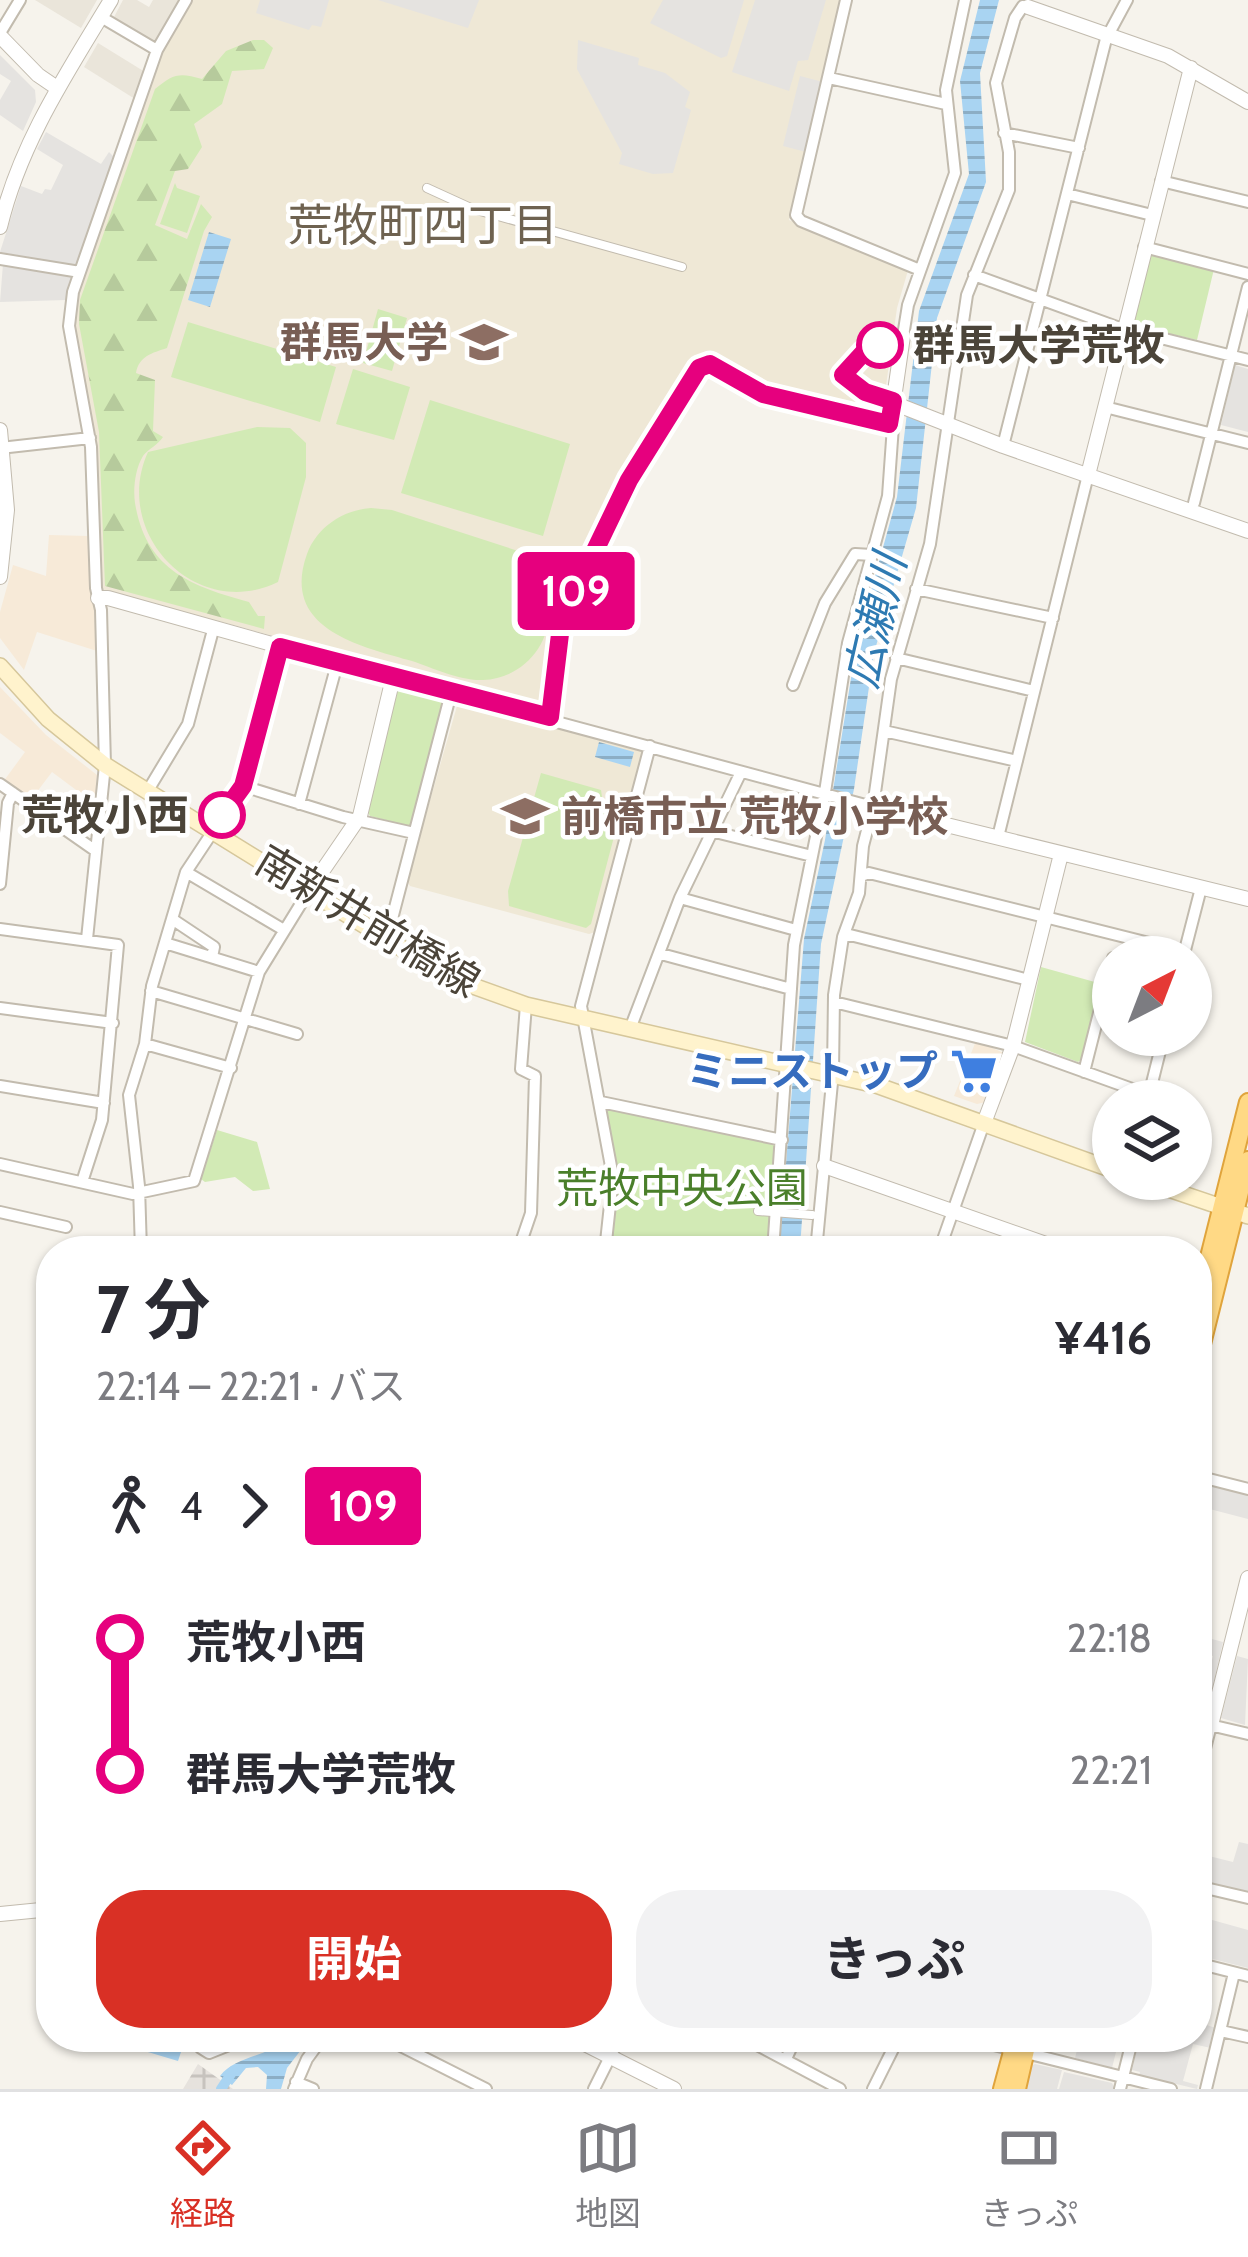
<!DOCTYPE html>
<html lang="ja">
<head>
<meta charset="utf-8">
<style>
	:root { --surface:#fff; --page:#f2f2f3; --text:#2b2b33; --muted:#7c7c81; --line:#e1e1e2; --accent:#d93025 }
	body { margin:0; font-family:Cabin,"Noto Sans JP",sans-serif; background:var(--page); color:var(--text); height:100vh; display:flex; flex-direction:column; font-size:45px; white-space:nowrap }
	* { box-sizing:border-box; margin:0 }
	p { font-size:39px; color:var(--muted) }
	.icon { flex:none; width:66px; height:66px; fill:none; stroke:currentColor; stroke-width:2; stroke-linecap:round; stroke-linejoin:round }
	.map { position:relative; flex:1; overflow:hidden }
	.sheet { position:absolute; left:36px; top:1236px; width:1176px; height:816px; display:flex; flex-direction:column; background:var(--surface); border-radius:48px; box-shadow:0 3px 9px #0004 }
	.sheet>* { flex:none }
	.badge { padding:0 24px; border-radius:9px; font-size:42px; line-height:78px }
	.needle { width:78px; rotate:42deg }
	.tools { position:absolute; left:1092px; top:936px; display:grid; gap:24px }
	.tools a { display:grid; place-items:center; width:120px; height:120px; border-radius:50%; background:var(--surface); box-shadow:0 3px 9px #0004; font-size:60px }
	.map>.badge { position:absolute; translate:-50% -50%; box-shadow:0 0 0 6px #fff }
	.legs { display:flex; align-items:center; gap:18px; height:132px; padding:0 60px; font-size:39px }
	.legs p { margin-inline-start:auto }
	.headline { display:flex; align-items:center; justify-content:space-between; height:204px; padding:0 60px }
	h1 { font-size:66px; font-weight:700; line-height:90px }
	.button { display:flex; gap:24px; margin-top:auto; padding:24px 60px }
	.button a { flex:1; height:138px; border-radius:48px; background:var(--accent); color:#fff; font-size:48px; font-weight:700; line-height:138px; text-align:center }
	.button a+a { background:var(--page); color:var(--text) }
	ul { padding:0 60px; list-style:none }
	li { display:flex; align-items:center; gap:42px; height:132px; font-size:45px }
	li i { display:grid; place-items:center; width:18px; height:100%; margin:0 15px; background:currentColor }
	li i::after { content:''; width:30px; height:30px; margin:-15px; border:9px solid; border-radius:50%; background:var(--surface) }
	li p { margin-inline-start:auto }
	li:first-child i { background:linear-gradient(#0000 50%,currentColor 0) }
	li:last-child i { background:linear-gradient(currentColor 50%,#0000 0) }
	.tab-bar { display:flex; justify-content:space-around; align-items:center; height:168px; border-top:3px solid var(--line); background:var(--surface); font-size:33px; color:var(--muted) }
	.tab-bar a { display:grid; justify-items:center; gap:6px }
	.tab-bar .selected { color:var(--accent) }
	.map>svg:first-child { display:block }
</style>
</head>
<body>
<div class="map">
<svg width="1248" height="2089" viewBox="0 0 1248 2089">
	<defs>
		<pattern id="industrial-grid" width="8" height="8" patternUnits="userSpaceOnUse" patternTransform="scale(3)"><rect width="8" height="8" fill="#e6e2dd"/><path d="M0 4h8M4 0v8" fill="none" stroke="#c7c3be"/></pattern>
		<pattern id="forest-firs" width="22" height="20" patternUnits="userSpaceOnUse" patternTransform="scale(3)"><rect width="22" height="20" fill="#d2eab5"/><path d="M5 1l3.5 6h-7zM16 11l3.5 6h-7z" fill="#b6ca9c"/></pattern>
		<pattern id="water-rules" width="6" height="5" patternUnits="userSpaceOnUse" patternTransform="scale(3)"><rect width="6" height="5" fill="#a9d4f2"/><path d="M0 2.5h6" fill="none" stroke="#8caec5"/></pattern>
	</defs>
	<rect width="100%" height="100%" fill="#f6f3ec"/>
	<path fill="#eae5da" d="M35 0H97L81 28Z
		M123 0H137L149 7 153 0H181L157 41 152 42 113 19Z
		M98 43 145 72 135 99 84 67Z"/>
	<path fill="#f7ead8" d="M49 535 89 536 97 651 37 632 24 670 0 638V612L13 565 46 576Z
		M0 687 46 735 97 775 95 804 52 772 30 801 3 782 25 752 0 733Z
		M976 1041 1004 1053 986 1102 977 1104 954 1096Z"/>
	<path fill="url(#industrial-grid)" d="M198 2064 233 2089H183Z"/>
	<path fill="#efe8d6" d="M192 0H842L789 220 909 267 897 308 882 414 761 388 702 356 637 457 571 594 545 710 101 589 95 434 74 328 75 309 85 269 161 52Z
		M459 699 639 746 642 751 595 932 589 934 410 886 407 881Z"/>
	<path fill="url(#forest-firs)" d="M253 40H264L273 48 264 69 232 71 222 104 194 124 202 147 188 169 175 171 155 225 187 239 201 204 212 217 204 231 167 348C152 353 139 356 136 373L155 380 153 431 163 437C158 445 148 449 143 456 135 469 133 489 135 503 146 570 191 586 249 602L258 616H265L264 629 105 586 99 432 79 324 80 300 155 89C173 74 179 72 202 79L226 51Z"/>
	<path fill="#d2eab5" d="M175 183 177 188 200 196 187 233 160 224Z
		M1151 253 1214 269 1197 340 1133 325Z
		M378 309 407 318 392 371 363 363Z
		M188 322 336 367 320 422 171 377Z
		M353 369 410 387 394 440 336 424Z
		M430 400 570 444 543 536 401 493Z
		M257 427 290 428 306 443V477L278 582C196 622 111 533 148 452Z
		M371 508 392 510 549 561 545 574 537 573C568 617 537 678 483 680 460 681 433 668 412 661 360 646 280 629 307 554 317 527 343 510 371 508Z
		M404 684 444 696 446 699 413 823 409 826 370 816 367 811 399 686Z
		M541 773 601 790 603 803 620 814 591 924 586 928 509 906 508 891Z
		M1041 967 1102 984 1082 1059 1078 1062 1025 1042Z
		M611 1106 775 1144 768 1251H610L617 1178 607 1111Z
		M217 1130 257 1142 270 1189 253 1191 235 1177 205 1182 201 1179Z"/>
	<path fill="#e5e3e0" d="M260 0H329L321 27 312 25 309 30 256 13Z
		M378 0H479L468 28Z
		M663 0H744L727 56 721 58 650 23Z
		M755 0H826L808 60 798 61 789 91 732 72Z
		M578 40 639 58 638 65 665 73 690 92 685 107 691 110 673 173 653 174 619 164 622 153 577 69Z
		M0 55 35 90 36 102 23 131 0 115V100L11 81 0 74Z
		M800 76 823 82 806 152 783 146Z
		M46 132 101 164 109 152 115 158 79 266 0 252 21 186 42 194 45 189 51 190 63 165 37 149Z
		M3 264 70 275 73 280 66 300 0 302Z
		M1235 365 1248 369V432L1221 425Z
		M1207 1484 1248 1493V1519L1202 1507Z
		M1197 1635 1223 1642 1206 1715 1197 1713V1683L1206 1684 1213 1656 1197 1651Z
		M1237 1656 1248 1659 1245 1725 1221 1718Z
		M1239 1842 1248 1844V1892L1197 1879V1853L1233 1862Z
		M1197 1890 1203 1893 1198 1916 1248 1930V1968L1197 1955Z
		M1197 1968 1210 1971 1197 2022 1216 2028 1211 2048 1193 2044 1183 2081 1198 2085 1197 2089 1139 2075 1140 2072 1132 2070 1140 2037H1197Z
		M1070 2037 1118 2044 1112 2068 1075 2058 1079 2042Z
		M1035 2064 1062 2070 1057 2089H1025L1030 2066Z
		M1064 2072 1112 2083 1115 2089H1059Z"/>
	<path fill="url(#water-rules)" d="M980 0H999L980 73 986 182 937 318 916 508 874 653 854 789 821 944 801 1234 798 1251H779L804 939 825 840 857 641 897 497 919 311 969 174 960 81Z
		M209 232 231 239 210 307 188 300Z
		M599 742 634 752 630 767 595 757Z
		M113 2037H186L178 2061 111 2041Z
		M289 2037H311L287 2068 281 2089H266L267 2075 258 2067 246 2068 232 2085 220 2076C236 2055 271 2057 289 2037Z"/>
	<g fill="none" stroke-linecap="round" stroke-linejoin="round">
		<path stroke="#a9d4f2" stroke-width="10" d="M221 2089 233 2071"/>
		<defs>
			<path id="pedestrian" d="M427 188 473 209 682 267
				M758 1211 812 1215"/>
			<path id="minor" d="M846 0 796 215 801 221 920 270
				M101 17 157 50
				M0 33 20 0
				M829 78 946 104
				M1004 133 1079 148
				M1161 181 1248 202
				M1067 194 1152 215
				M1144 247 1248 274
				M0 259 80 272
				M974 275 1117 327 1248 360
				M903 336 908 305 955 173 946 90 965 0
				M1105 407 1248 443
				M1003 446 1106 39 1127 0
				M0 448 90 438
				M1194 503 1248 287
				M916 589 1053 618
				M896 658 1034 691
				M393 678 873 807
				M793 685 825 603 855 554 872 555
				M550 717 560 634 576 590 629 480 701 365 710 364 763 394 889 424
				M884 731 1017 761
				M0 784 96 851
				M243 786 343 817 414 833
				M147 792 188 724 213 630
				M299 804 337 664
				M715 832 812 856
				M998 837 1088 475
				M186 872 284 930
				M861 876 869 873 1185 952
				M0 884 8 803 13 793
				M680 898 796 930
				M172 919 214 947 212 957
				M0 929 118 945 102 1120 82 1182
				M382 937 392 919 451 693
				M843 937 850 935 1029 980
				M87 939 105 765 101 610 96 588 91 447 69 326 73 292 157 50 186 0
				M165 943 259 972
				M661 954 791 989
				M1184 954 1201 888
				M151 991 297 1034
				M834 1002 1013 1046 1149 1095 1164 1035
				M0 1008 113 1023
				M630 1029 680 898 741 772
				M145 1044 231 1068
				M1084 1072 1113 958
				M0 1086 104 1103
				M601 1102 782 1140
				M0 1164 133 1194 194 1181 259 972 310 889
				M0 1212 66 1227
				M141 1251 139 1186 129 1095 145 1044 152 986 186 872 243 786 280 647
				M518 1251 531 1213 535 1076 521 1069 526 1005
				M605 1251 613 1177 581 1006 650 746
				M773 1251 794 945 825 792 848 643 888 496 893 426 889 424 892 412
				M816 1251 833 1072 834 995 843 937 859 893 863 846 873 807 891 679 930 544 967 295 1009 190V152L996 83 1015 18 1023 6
				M939 1251 984 1123
				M1197 1476 1248 1489
				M1197 1722 1248 1734
				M1197 1780 1211 1725
				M1197 1886 1248 1898
				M1197 1963 1248 1976
				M1221 2031 1248 2037
				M202 2037 201 2048 209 2053 249 2037
				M383 2037 486 2089
				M540 2037H548
				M742 2037 840 2089
				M962 2037 1171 2089
				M786 2059 796 2037
				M296 2082 313 2089
				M294 2089 307 2059 323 2037
				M594 2089 620 2037
				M873 2089 899 2037
				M1120 2089 1133 2037
				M1206 2089 1234 1973"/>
			<path id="tertiary" d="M1028 7 1168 56 1248 102
				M0 36 38 75 57 88
				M0 227C20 143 67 73 111 0
				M901 350 872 347 843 375 865 392 1003 446 1248 531
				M892 412 903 336
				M0 430 7 510 0 577
				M1088 475 1191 68
				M98 598H108L393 678 360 816 310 889
				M873 807 1248 899
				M984 1123 1013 1046 1061 854
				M824 1166 1066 1251
				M1211 1725 1248 1578
				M0 1914 51 1909
				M571 2037 674 2089"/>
			<path id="secondary" d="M0 666 48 719 105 765 448 977 526 1005 876 1085 1113 1170
				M1139 1179 1248 1216"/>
			<path id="trunk" d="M1197 1305 1248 1102
				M1197 1364 1248 1160
				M1002 2089 1016 2037
				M1017 2089 1029 2037"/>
		</defs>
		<use href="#pedestrian" stroke="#c2bbae" stroke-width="10"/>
		<use href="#minor" stroke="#c2bbae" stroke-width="14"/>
		<use href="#tertiary" stroke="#c2bbae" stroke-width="16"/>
		<use href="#secondary" stroke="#d6c79b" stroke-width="18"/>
		<use href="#trunk" stroke="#e0a43c" stroke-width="20"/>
		<use href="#pedestrian" stroke="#fff" stroke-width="8"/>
		<use href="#minor" stroke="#fff" stroke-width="10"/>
		<use href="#tertiary" stroke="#fff" stroke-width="14"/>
		<use href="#secondary" stroke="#fff3cd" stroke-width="15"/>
		<use href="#trunk" stroke="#ffd985" stroke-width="16"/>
	</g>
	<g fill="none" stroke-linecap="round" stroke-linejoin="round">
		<defs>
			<path id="line-1" d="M222 815 243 786 280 647 550 717 560 634 576 590 629 480 699 368 710 364 763 394 889 424 893 401 865 392 843 375 864 352 880 345"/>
		</defs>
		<use href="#line-1" stroke="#fff" stroke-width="27"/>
		<use href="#line-1" stroke="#e6007e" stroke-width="18"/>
	</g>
	<defs>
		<symbol id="university-bare" viewBox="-9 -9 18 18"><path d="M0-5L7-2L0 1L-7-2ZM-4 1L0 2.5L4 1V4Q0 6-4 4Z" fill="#8d6e63" stroke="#fff" stroke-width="2.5" paint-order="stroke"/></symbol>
		<symbol id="school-bare" viewBox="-9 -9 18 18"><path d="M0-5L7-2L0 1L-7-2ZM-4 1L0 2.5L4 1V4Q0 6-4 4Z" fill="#8d6e63" stroke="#fff" stroke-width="2.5" paint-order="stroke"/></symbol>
		<symbol id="supermarket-bare" viewBox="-9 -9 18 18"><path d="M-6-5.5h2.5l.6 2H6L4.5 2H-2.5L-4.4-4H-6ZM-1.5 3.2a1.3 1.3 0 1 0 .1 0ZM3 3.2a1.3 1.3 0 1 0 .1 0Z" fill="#3f7fe0" stroke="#fff" stroke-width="2.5" paint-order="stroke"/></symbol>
	</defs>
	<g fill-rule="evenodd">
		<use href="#university-bare" x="451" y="309" width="66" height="66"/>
		<use href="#school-bare" x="492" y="783" width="66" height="66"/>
		<use href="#supermarket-bare" x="941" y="1038" width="66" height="66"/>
	</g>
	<g fill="#fff" stroke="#e6007e" stroke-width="6">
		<circle cx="880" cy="345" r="21"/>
		<circle cx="222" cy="815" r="21"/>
	</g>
	<g text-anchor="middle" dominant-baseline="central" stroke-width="9" stroke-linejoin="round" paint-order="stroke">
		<g font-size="42" font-weight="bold" fill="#785e54" stroke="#fff" text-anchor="end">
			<text x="448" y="342">群馬大学</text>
			<text x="561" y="816" text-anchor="start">前橋市立 荒牧小学校</text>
		</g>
		<g font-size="42" font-weight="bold" fill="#4b4439" stroke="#fff" text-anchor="start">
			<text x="913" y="345">群馬大学荒牧</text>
			<text x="189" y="815" text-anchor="end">荒牧小西</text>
		</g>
		<g font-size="42" fill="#4b4439" stroke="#fff">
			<text transform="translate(368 921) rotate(31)">南新井前橋線</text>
		</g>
		<g font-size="42" font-weight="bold" fill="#366cbe" stroke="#fff" text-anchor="end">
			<text x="938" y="1071">ミニストップ</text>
		</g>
		<g font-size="42" fill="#4a7f2a" stroke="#fff">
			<text x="682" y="1188">荒牧中央公園</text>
		</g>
		<g font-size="45" fill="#6e6250" stroke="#fff">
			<text x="423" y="225">荒牧町四丁目</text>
		</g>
		<g font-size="45" font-style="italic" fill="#2e7ab2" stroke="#fff">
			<text transform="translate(875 621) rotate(-77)">広瀬川</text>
		</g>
	</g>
</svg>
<div class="tools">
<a><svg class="needle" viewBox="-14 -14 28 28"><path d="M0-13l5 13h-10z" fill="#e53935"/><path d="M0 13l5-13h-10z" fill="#7c7c81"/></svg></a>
<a><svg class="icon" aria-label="layers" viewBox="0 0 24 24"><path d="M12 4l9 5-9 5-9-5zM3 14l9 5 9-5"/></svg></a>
</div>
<b class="badge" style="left:576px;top:591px;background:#e6007e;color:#fff">109</b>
<section class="sheet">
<div class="headline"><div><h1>7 分</h1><p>22:14 – 22:21 · バス</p></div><b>¥416</b></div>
<div class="legs"><svg class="icon" aria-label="walk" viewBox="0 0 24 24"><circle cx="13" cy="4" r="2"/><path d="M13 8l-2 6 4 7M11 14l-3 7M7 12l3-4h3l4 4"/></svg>4<svg class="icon" aria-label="forward" viewBox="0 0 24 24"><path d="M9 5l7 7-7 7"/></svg><b class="badge" style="background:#e6007e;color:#fff">109</b></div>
<ul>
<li><i style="color:#e6007e"></i><b>荒牧小西</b><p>22:18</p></li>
<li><i style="color:#e6007e"></i><b>群馬大学荒牧</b><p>22:21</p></li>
</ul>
<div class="button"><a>開始</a><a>きっぷ</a></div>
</section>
</div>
<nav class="tab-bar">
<a class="selected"><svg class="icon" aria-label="directions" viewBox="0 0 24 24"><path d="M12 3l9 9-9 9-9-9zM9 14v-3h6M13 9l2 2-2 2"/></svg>経路</a>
<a><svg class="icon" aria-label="map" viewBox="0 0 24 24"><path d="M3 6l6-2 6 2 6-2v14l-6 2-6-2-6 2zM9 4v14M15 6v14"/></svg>地図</a>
<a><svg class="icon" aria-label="tickets" viewBox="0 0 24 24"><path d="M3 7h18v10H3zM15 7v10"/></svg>きっぷ</a>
</nav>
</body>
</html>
